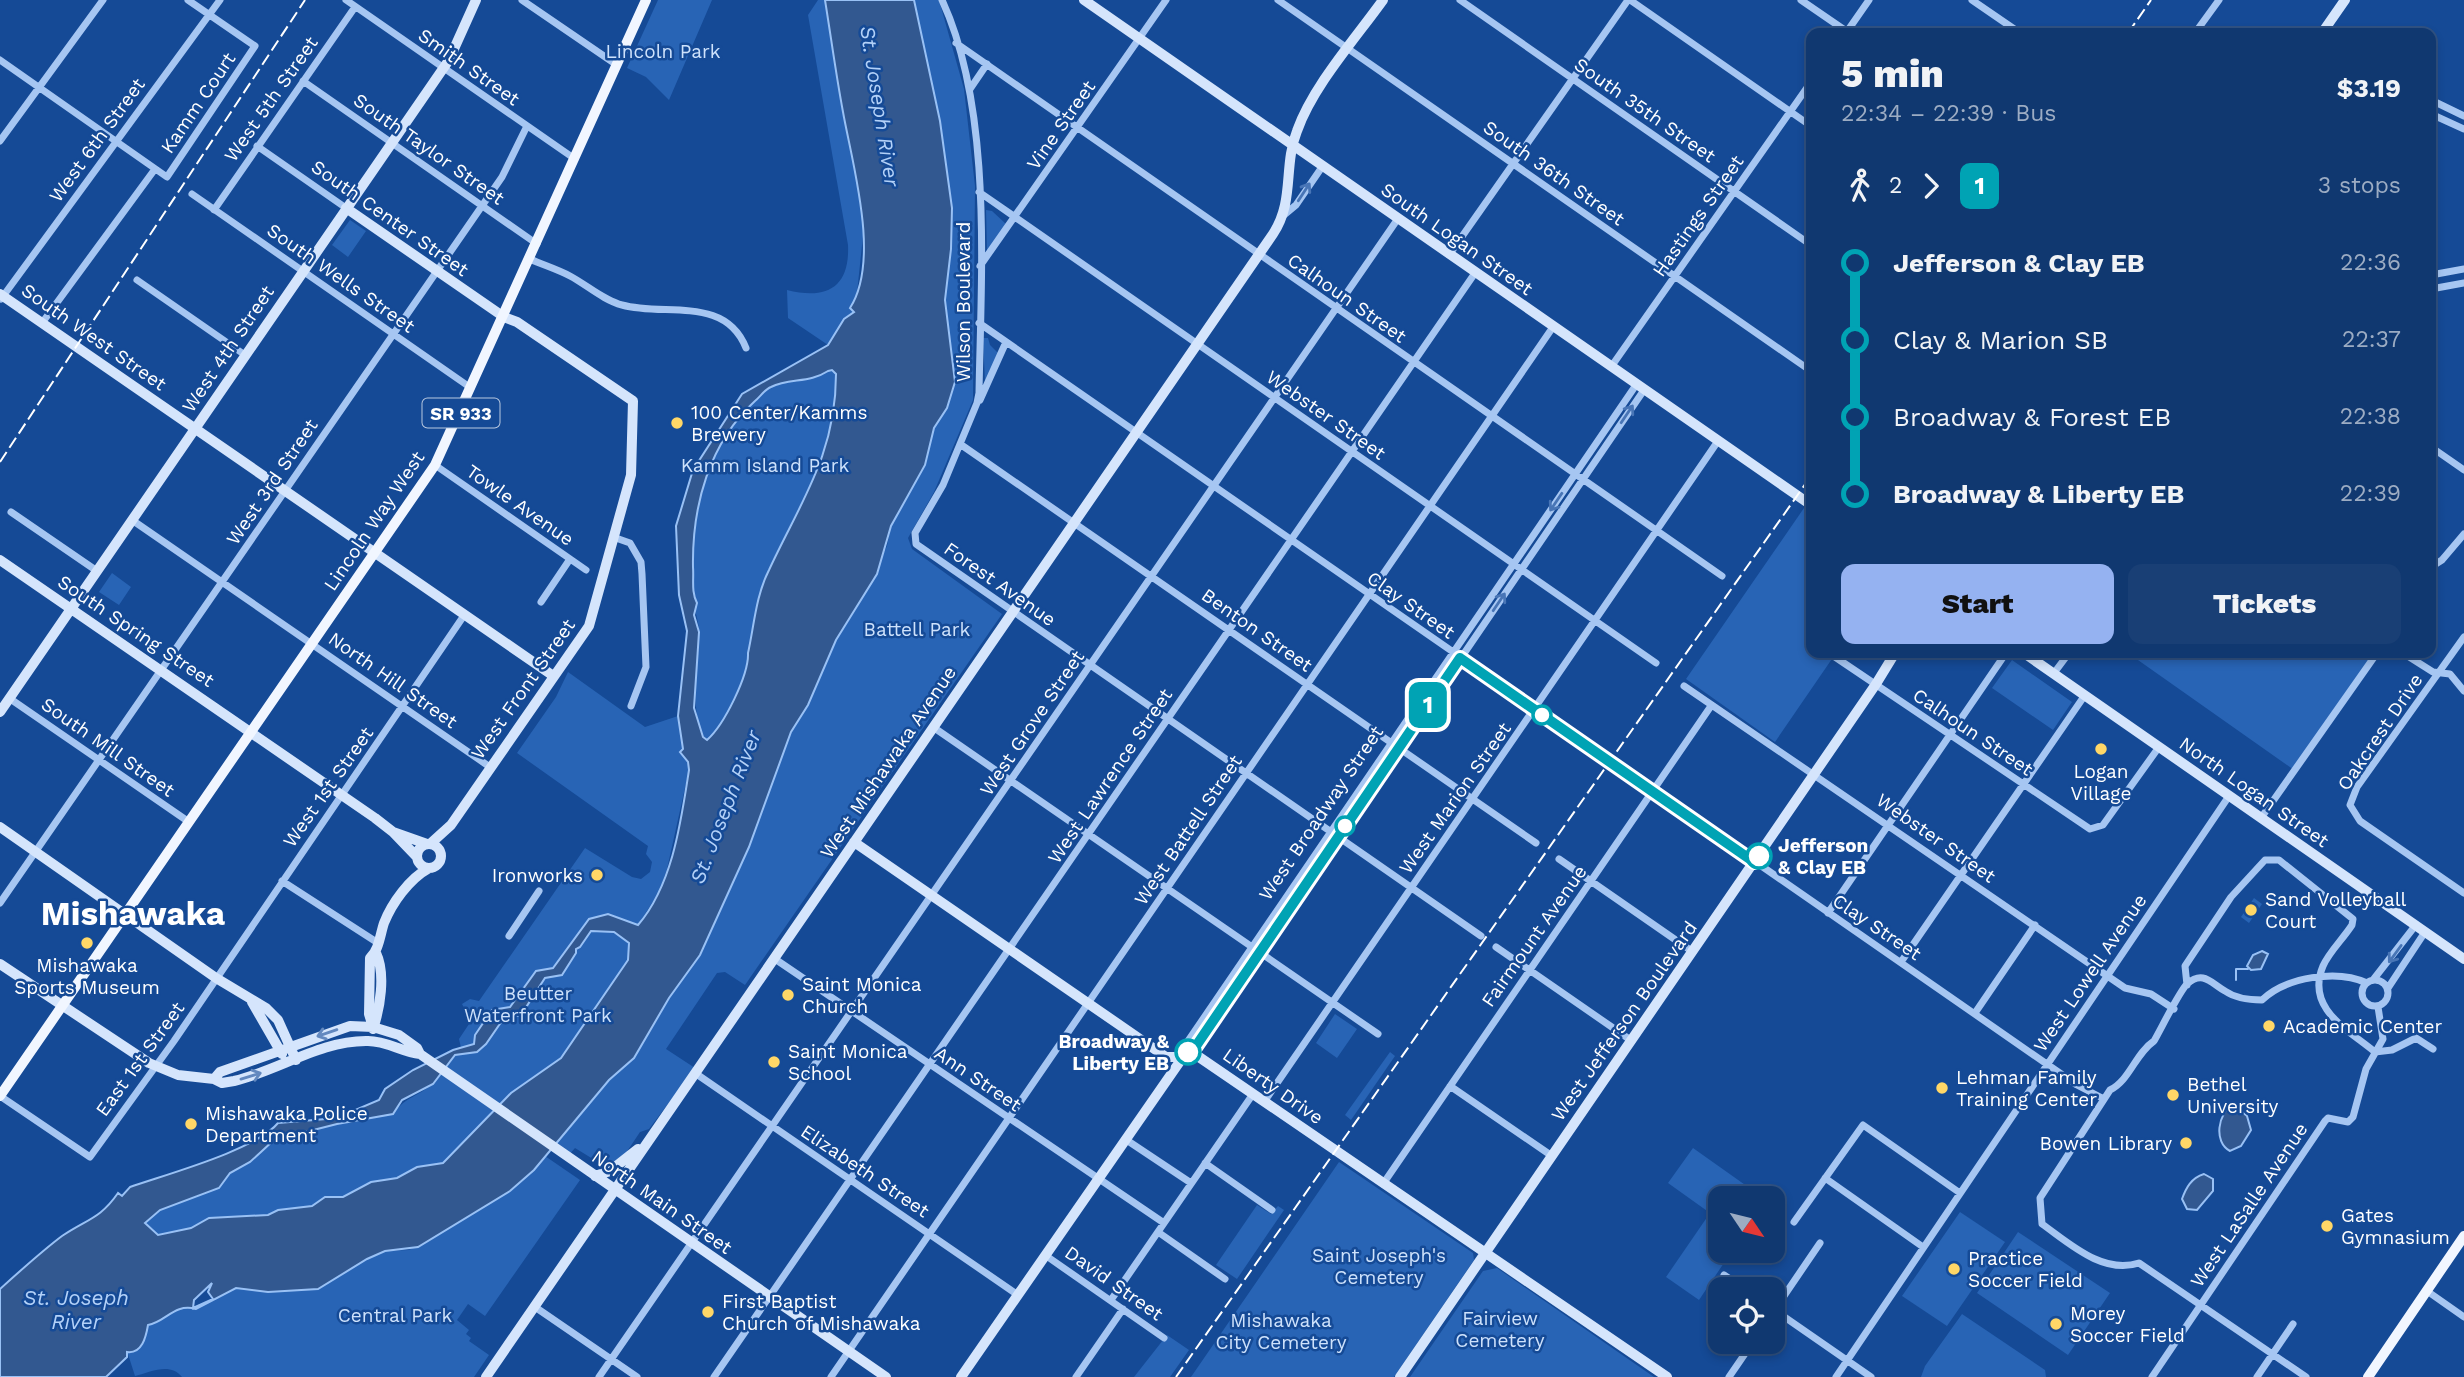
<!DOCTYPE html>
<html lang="en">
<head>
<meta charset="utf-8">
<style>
	:root { --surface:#103870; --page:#193f75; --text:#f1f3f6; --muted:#9cacc3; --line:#305283; --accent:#95b2f1 }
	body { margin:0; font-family:"Work Sans",sans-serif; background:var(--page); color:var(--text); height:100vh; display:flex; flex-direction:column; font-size:26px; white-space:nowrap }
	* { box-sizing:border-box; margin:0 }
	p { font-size:23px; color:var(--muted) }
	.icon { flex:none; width:38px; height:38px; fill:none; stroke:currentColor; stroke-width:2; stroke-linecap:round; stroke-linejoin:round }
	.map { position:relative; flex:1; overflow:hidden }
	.panel { position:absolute; left:1806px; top:28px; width:630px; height:630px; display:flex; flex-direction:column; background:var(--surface); border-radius:14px; box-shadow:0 4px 10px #0003,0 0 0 2px var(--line) }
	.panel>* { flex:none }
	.badge { padding:0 14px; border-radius:10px; font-size:24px; line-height:46px }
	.needle { width:46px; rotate:125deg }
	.fabs { position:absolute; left:1708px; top:1186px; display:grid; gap:14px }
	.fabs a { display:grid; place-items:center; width:77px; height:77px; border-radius:14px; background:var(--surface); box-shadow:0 4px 10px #0003,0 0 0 2px var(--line); font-size:35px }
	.map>.badge { position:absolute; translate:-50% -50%; box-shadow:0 0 0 4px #fff }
	.legs { display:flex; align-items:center; gap:10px; height:77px; padding:0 35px; font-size:23px }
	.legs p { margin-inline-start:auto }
	.head { display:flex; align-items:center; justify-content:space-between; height:119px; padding:0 35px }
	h1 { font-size:38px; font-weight:800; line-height:52px }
	.button { display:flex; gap:14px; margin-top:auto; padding:14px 35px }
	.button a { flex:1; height:80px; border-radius:14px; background:var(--accent); color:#111; font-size:28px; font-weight:800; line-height:80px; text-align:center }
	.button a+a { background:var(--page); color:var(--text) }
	ul { padding:0 35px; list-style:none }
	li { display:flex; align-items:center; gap:24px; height:77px; font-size:26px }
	li i { display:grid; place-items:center; width:10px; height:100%; margin:0 9px; background:currentColor }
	li i::after { content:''; width:18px; height:18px; margin:-9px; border:5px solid; border-radius:50%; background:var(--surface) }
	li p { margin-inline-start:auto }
	li:first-child i { background:linear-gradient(#0000 50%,currentColor 0) }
	li:last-child i { background:linear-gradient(currentColor 50%,#0000 0) }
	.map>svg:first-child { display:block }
</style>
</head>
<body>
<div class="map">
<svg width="2464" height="1377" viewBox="0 0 2464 1377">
	<rect width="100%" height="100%" fill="#154a96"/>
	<path fill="#2864b5" d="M658 0H712L669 100 646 77 627 68Z
		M818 0H825L843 115 862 198 863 236 855 312 844 319 828 345 788 318 787 290C826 300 850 288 848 245L808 15Z
		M914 0H939L964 89 975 186 973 400 934 492 908 538 912 549 1002 614 745 985 725 972 717 973 666 1049 695 1068 649 1129 640 1132 626 1153 606 1167 575 1148 567 1157 553 1146 609 1080 634 1058 669 998 700 955 749 847 791 731 808 704 836 640 857 608 887 546 891 526 925 465 934 428 947 408 955 382 945 300 951 249 945 158 940 121Z
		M986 210 992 211 1006 224 987 251Z
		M350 220 366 231 348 257 332 245Z
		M983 338H988L990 345 998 353 985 382Z
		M828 371 832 370 836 374V410L828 444 789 534 769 568 748 653C750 675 724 726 707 740L703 737C689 703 699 668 699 632 699 619 693 609 693 596 692 538 696 464 736 418 744 409 760 391 772 387 790 379 810 382 828 371Z
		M1804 508 1811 513V653H1836L1775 742 1686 679Z
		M112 573 131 587 119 605 99 592Z
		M2128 653H2375L2294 770Z
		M2012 660 2072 702 2053 730 1992 688Z
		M568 672 645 727 678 716 689 770 667 869 659 892 638 925 628 960 561 1058 511 1093 443 1163 417 1167 397 1178 371 1182 343 1197H325L312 1206 278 1210 268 1215 209 1218 191 1228 158 1235 145 1223 160 1210 219 1188 230 1173 250 1162 274 1140 337 1124 393 1114C406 1096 418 1097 432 1084 444 1074 446 1058 462 1052L459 1039 471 1021 462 1004 470 999 479 1001 585 848 632 877 641 879 650 872 652 862 646 854 648 846 517 753 556 697Z
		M2254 898 2262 904 2249 923 2241 917Z
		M1335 1014 1357 1029 1337 1058 1316 1043Z
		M1390 1052 1395 1056 1351 1120 1345 1115Z
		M1693 1148 1765 1199H1720V1251H1732L1699 1300 1666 1277 1710 1213 1668 1183Z
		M545 1156 580 1180 485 1316 468 1304 457 1320 469 1330 466 1334 471 1338 469 1341 489 1355 474 1377H182C170 1362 151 1372 135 1376L127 1351 146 1338 148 1325C166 1322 175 1303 196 1309L236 1288 268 1292 318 1289 367 1259 385 1251 409 1250 510 1191Z
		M1339 1162 1473 1253 1474 1260 1394 1377H1191Z
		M1257 1205 1271 1214 1278 1206 1284 1210 1237 1279 1216 1265Z
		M1960 1212 2005 1242 1947 1326 1902 1296Z
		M2018 1232 2110 1293 2068 1355 1977 1293Z
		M1497 1268 1654 1377H1410L1483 1271Z
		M1962 1314 2045 1370 2046 1377H1921L1925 1366Z
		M1167 1335 1189 1350 1170 1377H1134Z"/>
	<path fill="#325890" stroke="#99c1f5" stroke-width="2" fill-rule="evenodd" d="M825 0H914L940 121 952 208 951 249 945 300 955 382 947 408 934 428 925 465 891 526 877 574 836 640 808 705 791 732 749 847 700 955 669 998 634 1058 609 1080 534 1170 510 1191 418 1247 385 1251 367 1259 318 1289 268 1292 236 1288 196 1309C174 1303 166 1322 148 1325 146 1337 142 1354 127 1352V1357L106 1377H0V1289C21 1270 42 1251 62 1236 87 1219 100 1219 118 1193L122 1196 130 1187C167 1174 256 1150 278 1123L326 1119 333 1114H346L379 1100 385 1089 413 1070 453 1050 474 1044 475 1035 492 1010 510 1007 536 971 553 968 589 919 608 914 638 925C673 884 681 821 689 770L688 762 680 752 683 749 678 716 687 631 679 595 676 526 693 470 742 394 828 345 844 319 854 312 850 308C881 260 852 163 843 112 836 75 831 37 825 0ZM828 371 832 370 836 374C836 454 801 501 769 570 756 595 754 626 748 653 749 675 724 725 707 740L703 737 694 708 699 632 694 615 697 603C691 592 694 579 693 567 692 506 709 443 755 401 760 397 765 389 771 387 789 378 810 383 828 371ZM591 931 614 932 629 943 628 960 561 1058 511 1093 443 1163 417 1167 397 1178 371 1182 343 1197H325L312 1206 278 1210 268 1215 209 1218 191 1228 158 1235 145 1223 160 1210 219 1188 230 1173 250 1162 274 1140 337 1124 393 1114 402 1100 433 1084 455 1055 477 1052 486 1044 504 1018 521 1015 545 978 562 975 576 953V949L580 947ZM212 1283 208 1292 213 1299 193 1308 194 1300Z
		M2262 951 2268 954 2261 969 2251 970 2247 966 2253 955Z
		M2233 1104 2247 1116 2251 1130 2241 1146 2230 1151C2213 1142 2218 1113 2233 1104Z
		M2204 1174 2213 1179V1191L2197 1210 2187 1209 2182 1199C2186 1188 2191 1178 2204 1174Z"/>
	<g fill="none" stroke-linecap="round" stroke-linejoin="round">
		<path stroke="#99c1f5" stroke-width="2" d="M2236 980V969H2248"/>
		<path stroke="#a6c6f2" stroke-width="7" d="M346 0 575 159
			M522 0 617 65
			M942 0C993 110 981 274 979 393L977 403 943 485 915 533 916 544 1481 936
			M1278 0 1811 371
			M1460 0 1811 245
			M1630 0 1811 126
			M1801 0 1849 33
			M1972 0 2020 33
			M1846 33 1869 0
			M2195 33 2219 0
			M956 43 1722 576
			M0 60 167 177 255 46 188 0
			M303 81 537 244
			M970 89 987 64
			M2431 100 2464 116
			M2431 114 2464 129
			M0 141 103 0
			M257 146 346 208
			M979 192 1656 663
			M192 194 471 388
			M214 210 355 7
			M1284 215 1296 205 1322 167
			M1449 255 1628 0
			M530 259C543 265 557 269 570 276 587 285 603 300 622 305 665 317 725 295 746 348
			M980 266 1166 0
			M2431 275 2464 269
			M137 280 245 355
			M2431 289 2464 283
			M1 299 220 0
			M42 323 155 169
			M979 323 2077 1085 2104 1099
			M1611 367 1811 82
			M980 400 1006 342
			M960 444 1536 843
			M2431 447 2464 470
			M435 465 586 570
			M11 512 97 571
			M132 520 490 767
			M613 537 630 543 641 562 642 574 646 667 631 706
			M2431 567 2442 560 2464 534
			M541 602 570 559
			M2464 637 2357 787 2350 805 2360 821 2464 893
			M2403 653 2433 672 2450 674 2464 691
			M1835 657 2090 829 2103 825 2159 747
			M2054 673 2069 653
			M1684 686 2125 988 2151 994 2174 1009
			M9 698 189 822
			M933 727 1378 1034
			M2261 818 2377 653
			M1559 859 1693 952
			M282 881 378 943
			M0 903 502 177 527 126
			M1828 913 2006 653
			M509 936 539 891
			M1496 947 1632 1041
			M775 959 1164 1223
			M1901 962 2085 695
			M2362 993a13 13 0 1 1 26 0a13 13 0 1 1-26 0Z
			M2373 980 2415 926
			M2187 985 2185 966 2231 897 2265 860H2279L2353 919 2352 925C2343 939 2329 952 2323 966 2305 1009 2349 1030 2375 1052L2392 1050 2416 1038 2433 1049
			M2388 988 2425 932
			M1975 1013 2035 925
			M1184 1056 1196 1046 1644 390
			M1183 1057 1188 1041 1636 385
			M695 1073 1018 1295
			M1450 1086 1552 1156
			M0 1096 90 1157 174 1041 465 614
			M1264 1102 1718 441
			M1125 1139 1191 1183
			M1205 1163 1272 1210
			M1825 1178 1923 1247
			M1383 1184 1711 706
			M1794 1222 1863 1125 1960 1193
			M1158 1232 1225 1279
			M1045 1255 1164 1338
			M1724 1275 1746 1290
			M2427 1291 2464 1317
			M1111 1300 1253 1094
			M535 1307 637 1377
			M1773 1309 1871 1377
			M1773 1312 1820 1243
			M599 1377 1397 220
			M714 1377 1475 273
			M831 1377 1553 327
			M1076 1377 1123 1309
			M1729 1377 1753 1342
			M1836 1377 2229 796
			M2152 1377 2325 1121 2328 1118 2348 1122 2353 1117 2366 1069 2383 1039 2378 1007
			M2257 1377 2293 1324
			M2306 1377 2139 1263C2103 1275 2069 1243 2042 1224L2040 1198 2110 1090C2130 1080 2135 1054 2154 1041 2161 1029 2179 992 2187 984 2203 970 2211 983 2225 991 2235 998 2250 1000 2262 1000 2286 977 2337 969 2367 983"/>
		<path stroke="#d5e5fc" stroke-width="10" d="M1084 0 1811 505
			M2322 33 2345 0
			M346 208 504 317 517 322 633 401 631 475 589 626 451 825 430 844
			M0 294 552 675
			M0 560 375 818 393 832 417 857
			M2024 653 2464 959
			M0 712 449 60 476 0
			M0 827 216 978 266 1008 278 1020 296 1060
			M393 832 427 844
			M854 842 1166 1057H1199L1667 1377
			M417 856a12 12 0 1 1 24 0a12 12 0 1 1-24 0Z
			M0 964 149 1063 178 1075 214 1079 222 1083 234 1081C278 1071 321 1040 368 1041 387 1041 402 1052 420 1054L886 1377
			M252 1002 282 1054
			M373 1027 369 1014 370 958C379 950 380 935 384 923 392 903 409 879 429 868
			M373 1029C380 1008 386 974 376 953
			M214 1079 220 1072 350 1026 373 1027 399 1035 417 1048 420 1054
			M595 1176 610 1171 638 1149
			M486 1377 1273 234C1295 201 1283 166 1297 131 1313 86 1355 39 1383 0
			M961 1377 1183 1057
			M1400 1377 1876 684 1895 653"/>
		<path stroke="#f1f6ff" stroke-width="10" d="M0 1096 435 465 646 0
			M2368 1377 2464 1236"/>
		<path stroke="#fff" stroke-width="2" stroke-dasharray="12 5" stroke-linecap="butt" d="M2128 33 2151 0
			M0 462 305 0
			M1176 1377 1811 476"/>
	</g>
	<defs><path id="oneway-shaft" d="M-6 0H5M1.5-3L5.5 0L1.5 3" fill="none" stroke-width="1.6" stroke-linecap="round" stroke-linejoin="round" transform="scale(1.75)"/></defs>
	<g stroke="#4875b6">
		<use href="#oneway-shaft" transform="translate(1304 192) rotate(-57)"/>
		<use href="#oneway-shaft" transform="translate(1627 414) rotate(-56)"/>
		<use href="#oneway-shaft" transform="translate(1556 502) rotate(124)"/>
		<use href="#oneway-shaft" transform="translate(1499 602) rotate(-56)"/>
		<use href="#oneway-shaft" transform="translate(2395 954) rotate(126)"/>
	</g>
	<g stroke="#6288bf">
		<use href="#oneway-shaft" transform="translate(327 1033) rotate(161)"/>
		<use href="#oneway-shaft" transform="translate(251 1076) rotate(-17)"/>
	</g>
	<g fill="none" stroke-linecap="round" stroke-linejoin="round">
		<defs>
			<path id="line-1" d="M1188 1052 1196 1046 1460 658 1754 862 1759 856"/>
		</defs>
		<use href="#line-1" stroke="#fff" stroke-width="16"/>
		<use href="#line-1" stroke="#00a3b4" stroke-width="10"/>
	</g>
	<g fill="#ffd767" stroke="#154a96" stroke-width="2.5">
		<circle cx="677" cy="423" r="7"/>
		<circle cx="2101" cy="749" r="7"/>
		<circle cx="597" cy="875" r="7"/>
		<circle cx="2251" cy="910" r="7"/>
		<circle cx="87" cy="943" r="7"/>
		<circle cx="788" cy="995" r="7"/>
		<circle cx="2269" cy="1026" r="7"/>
		<circle cx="774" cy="1062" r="7"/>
		<circle cx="1942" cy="1088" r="7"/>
		<circle cx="2173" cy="1095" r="7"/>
		<circle cx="191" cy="1124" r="7"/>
		<circle cx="2186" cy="1143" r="7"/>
		<circle cx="2327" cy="1226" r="7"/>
		<circle cx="1954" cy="1269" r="7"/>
		<circle cx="708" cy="1312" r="7"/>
		<circle cx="2056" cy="1324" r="7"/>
	</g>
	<g fill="#fff" stroke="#00a3b4" stroke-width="3.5">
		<circle cx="1542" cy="715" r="9"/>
		<circle cx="1345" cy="826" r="9"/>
		<circle cx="1759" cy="856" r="12"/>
		<circle cx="1188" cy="1052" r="12"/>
	</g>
	<g text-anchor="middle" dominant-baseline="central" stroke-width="5" stroke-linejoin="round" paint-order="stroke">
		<rect fill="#154a96" stroke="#b9c9e0" stroke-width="2" x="422.5" y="398.5" width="77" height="29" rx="5"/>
		<g font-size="18" font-weight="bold" fill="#fff">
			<text x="461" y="413">SR 933</text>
		</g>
		<g font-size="19" fill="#cee2fc" stroke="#154a96">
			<text x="663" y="51">Lincoln Park</text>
			<text x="765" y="465">Kamm Island Park</text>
			<text x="917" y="629">Battell Park</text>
			<text x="538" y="993">Beutter<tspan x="538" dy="22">Waterfront Park</tspan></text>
			<text x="1379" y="1255">Saint Joseph's<tspan x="1379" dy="22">Cemetery</tspan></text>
			<text x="395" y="1315">Central Park</text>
			<text x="1500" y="1318">Fairview<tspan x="1500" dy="22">Cemetery</tspan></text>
			<text x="1281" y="1320">Mishawaka<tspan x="1281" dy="22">City Cemetery</tspan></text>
		</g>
		<g font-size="19" fill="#fff" stroke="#154a96">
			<text transform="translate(469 67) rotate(35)">Smith Street</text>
			<text transform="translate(271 99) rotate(-55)">West 5th Street</text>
			<text transform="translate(198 103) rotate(-56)">Kamm Court</text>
			<text transform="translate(1645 110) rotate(35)">South 35th Street</text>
			<text transform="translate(1061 125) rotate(-55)">Vine Street</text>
			<text transform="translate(97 140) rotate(-54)">West 6th Street</text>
			<text transform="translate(429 149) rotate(35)">South Taylor Street</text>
			<text transform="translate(1554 173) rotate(35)">South 36th Street</text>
			<text transform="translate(1698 216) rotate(-55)">Hastings Street</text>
			<text transform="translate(390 218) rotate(35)">South Center Street</text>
			<text transform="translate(1457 239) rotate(35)">South Logan Street</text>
			<text transform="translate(341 278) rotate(35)">South Wells Street</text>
			<text transform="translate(1347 298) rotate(35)">Calhoun Street</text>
			<text transform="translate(963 302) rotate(-90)">Wilson Boulevard</text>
			<text transform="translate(94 337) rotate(35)">South West Street</text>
			<text transform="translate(228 349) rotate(-56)">West 4th Street</text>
			<text transform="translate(1326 415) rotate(35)">Webster Street</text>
			<text transform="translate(272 482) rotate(-56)">West 3rd Street</text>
			<text transform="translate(520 505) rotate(35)">Towle Avenue</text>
			<text transform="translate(374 521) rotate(-56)">Lincoln Way West</text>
			<text transform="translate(1000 584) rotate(35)">Forest Avenue</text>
			<text transform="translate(1411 605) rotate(35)">Clay Street</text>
			<text transform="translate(1257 630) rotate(35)">Benton Street</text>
			<text transform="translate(136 631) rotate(34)">South Spring Street</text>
			<text transform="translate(393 680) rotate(35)">North Hill Street</text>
			<text transform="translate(523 689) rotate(-55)">West Front Street</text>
			<text transform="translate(1032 723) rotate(-56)">West Grove Street</text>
			<text transform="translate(1973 732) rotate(34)">Calhoun Street</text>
			<text transform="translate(2380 732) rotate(-56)">Oakcrest Drive</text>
			<text transform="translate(108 747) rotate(35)">South Mill Street</text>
			<text transform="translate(888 762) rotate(-56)">West Mishawaka Avenue</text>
			<text transform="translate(1110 776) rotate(-56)">West Lawrence Street</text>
			<text transform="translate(328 787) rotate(-55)">West 1st Street</text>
			<text transform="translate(2254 792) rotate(35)">North Logan Street</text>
			<text transform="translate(1455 798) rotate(-55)">West Marion Street</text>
			<text transform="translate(1321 813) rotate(-56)">West Broadway Street</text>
			<text transform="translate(1188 830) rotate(-56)">West Battell Street</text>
			<text transform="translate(1936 838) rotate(35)">Webster Street</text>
			<text transform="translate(1877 927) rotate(34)">Clay Street</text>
			<text transform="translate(1534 936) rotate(-55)">Fairmount Avenue</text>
			<text transform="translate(2090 973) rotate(-56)">West Lowell Avenue</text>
			<text transform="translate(1624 1021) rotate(-55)">West Jefferson Boulevard</text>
			<text transform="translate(140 1059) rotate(-54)">East 1st Street</text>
			<text transform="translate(978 1079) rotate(34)">Ann Street</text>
			<text transform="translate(1273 1086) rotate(35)">Liberty Drive</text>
			<text transform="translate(865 1171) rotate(34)">Elizabeth Street</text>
			<text transform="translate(662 1202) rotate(35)">North Main Street</text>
			<text transform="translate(2249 1205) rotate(-56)">West LaSalle Avenue</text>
			<text transform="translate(1114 1283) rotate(35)">David Street</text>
		</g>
		<g font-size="19" fill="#fff" stroke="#154a96" text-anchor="start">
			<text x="691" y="412">100 Center/Kamms<tspan x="691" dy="22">Brewery</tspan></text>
			<text x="2101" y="771" text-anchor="middle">Logan<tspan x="2101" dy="22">Village</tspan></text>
			<text x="583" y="875" text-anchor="end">Ironworks</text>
			<text x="2265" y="899">Sand Volleyball<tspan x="2265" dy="22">Court</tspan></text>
			<text x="87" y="965" text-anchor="middle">Mishawaka<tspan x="87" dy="22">Sports Museum</tspan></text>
			<text x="802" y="984">Saint Monica<tspan x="802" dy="22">Church</tspan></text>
			<text x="2283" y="1026">Academic Center</text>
			<text x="788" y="1051">Saint Monica<tspan x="788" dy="22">School</tspan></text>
			<text x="1956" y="1077">Lehman Family<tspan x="1956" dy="22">Training Center</tspan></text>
			<text x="2187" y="1084">Bethel<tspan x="2187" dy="22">University</tspan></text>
			<text x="205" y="1113">Mishawaka Police<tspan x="205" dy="22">Department</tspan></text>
			<text x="2172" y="1143" text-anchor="end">Bowen Library</text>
			<text x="2341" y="1215">Gates<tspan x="2341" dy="22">Gymnasium</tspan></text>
			<text x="1968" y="1258">Practice<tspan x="1968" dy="22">Soccer Field</tspan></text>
			<text x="722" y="1301">First Baptist<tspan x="722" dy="22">Church of Mishawaka</tspan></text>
			<text x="2070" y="1313">Morey<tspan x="2070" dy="22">Soccer Field</tspan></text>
		</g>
		<g font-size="19" font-weight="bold" fill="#fff" stroke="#154a96" text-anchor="start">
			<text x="1778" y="845">Jefferson<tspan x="1778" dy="22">&amp; Clay EB</tspan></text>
			<text x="1169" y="1041" text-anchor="end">Broadway &amp;<tspan x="1169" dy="22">Liberty EB</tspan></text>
		</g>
		<g font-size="21" font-style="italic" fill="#b3d1f8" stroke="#154a96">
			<text transform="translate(880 106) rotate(81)">St. Joseph River</text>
			<text transform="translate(725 807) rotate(-69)">St. Joseph River</text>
			<text x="76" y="1297">St. Joseph<tspan x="76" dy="24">River</tspan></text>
		</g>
		<g font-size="33" font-weight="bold" fill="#fff" stroke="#154a96">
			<text x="133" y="913">Mishawaka</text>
		</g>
	</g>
</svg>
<div class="fabs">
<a><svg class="needle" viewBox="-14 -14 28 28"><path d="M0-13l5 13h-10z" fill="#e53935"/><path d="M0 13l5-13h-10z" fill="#9cacc3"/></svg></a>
<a><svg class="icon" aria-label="locate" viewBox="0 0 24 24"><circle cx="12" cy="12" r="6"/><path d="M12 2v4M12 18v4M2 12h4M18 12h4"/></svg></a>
</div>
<b class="badge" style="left:1428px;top:705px;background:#00a3b4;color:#fff">1</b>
<section class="panel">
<div class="head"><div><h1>5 min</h1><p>22:34 – 22:39 · Bus</p></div><b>$3.19</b></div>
<div class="legs"><svg class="icon" aria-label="walk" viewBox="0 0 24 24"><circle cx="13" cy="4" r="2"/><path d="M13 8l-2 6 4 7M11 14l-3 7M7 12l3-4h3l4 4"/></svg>2<svg class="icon" aria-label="forward" viewBox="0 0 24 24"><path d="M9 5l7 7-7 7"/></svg><b class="badge" style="background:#00a3b4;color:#fff">1</b><p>3 stops</p></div>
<ul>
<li><i style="color:#00a3b4"></i><b>Jefferson &amp; Clay EB</b><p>22:36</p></li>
<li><i style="color:#00a3b4"></i><span>Clay &amp; Marion SB</span><p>22:37</p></li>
<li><i style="color:#00a3b4"></i><span>Broadway &amp; Forest EB</span><p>22:38</p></li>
<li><i style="color:#00a3b4"></i><b>Broadway &amp; Liberty EB</b><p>22:39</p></li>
</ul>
<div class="button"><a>Start</a><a>Tickets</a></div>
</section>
</div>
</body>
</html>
